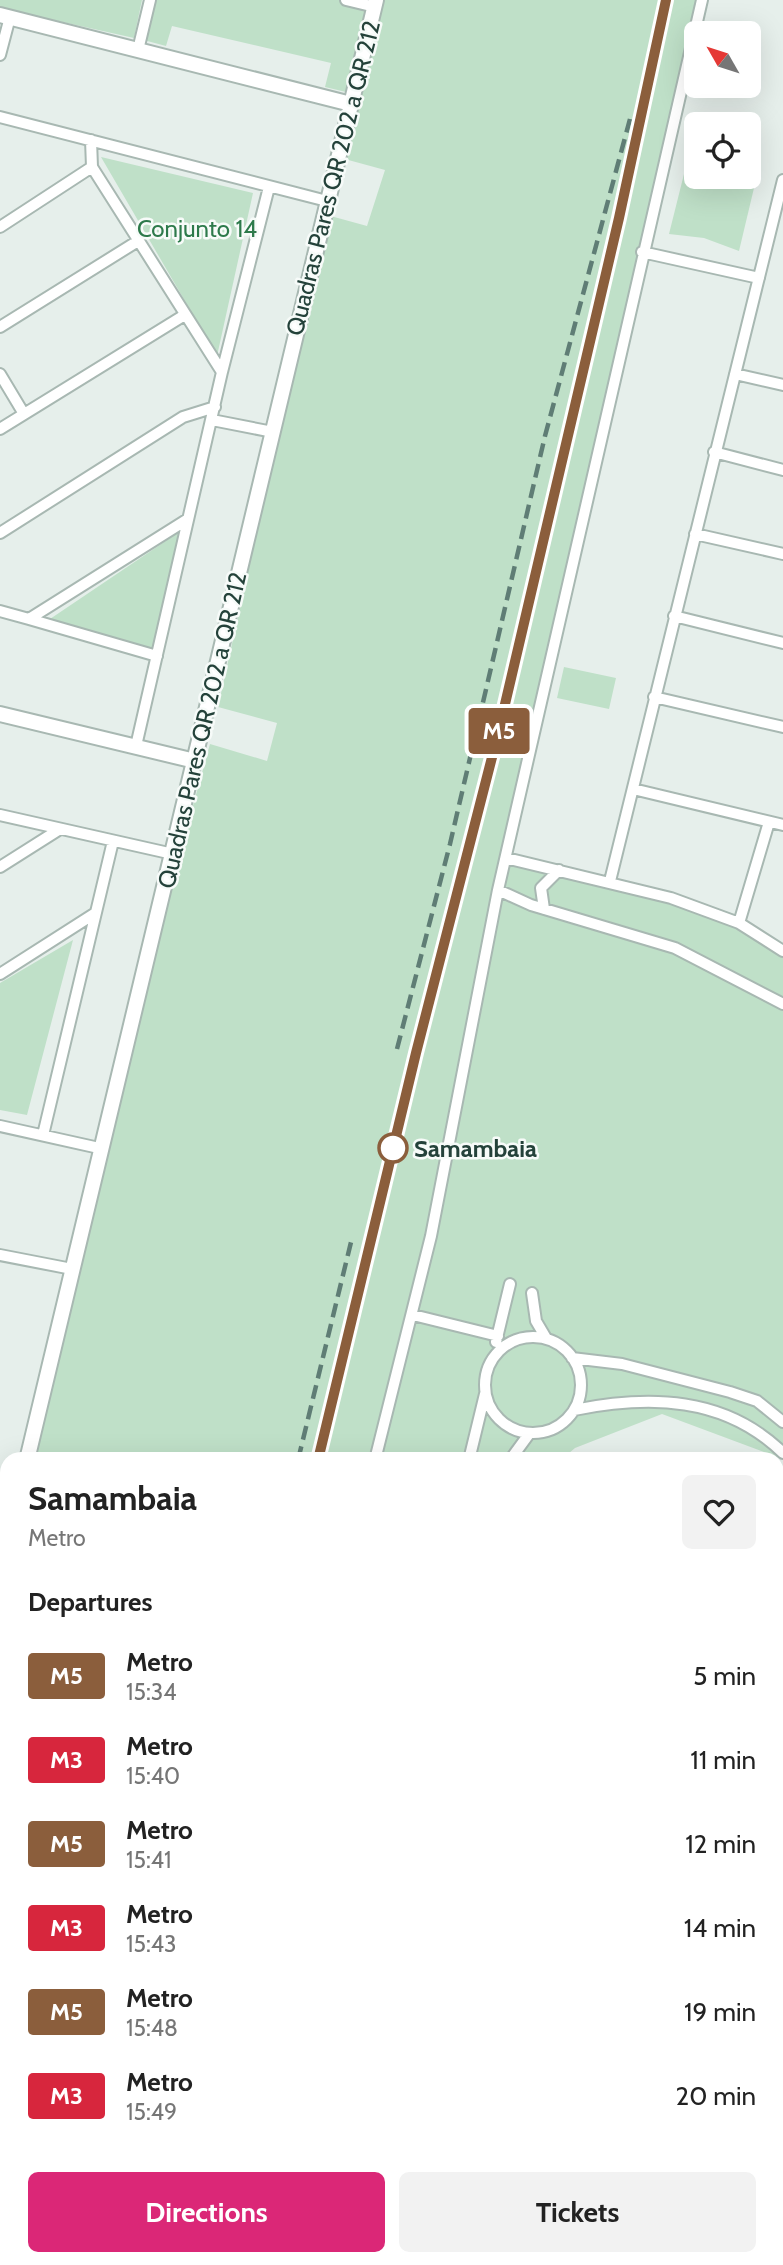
<!DOCTYPE html>
<html lang="en">
<head>
<meta charset="utf-8">
<style>
	:root { --surface:#fff; --page:#f2f2f2; --text:#222; --muted:#767676; --accent:#db2777 }
	body { margin:0; font-family:Cabin,sans-serif; background:var(--page); color:var(--text); height:100vh; display:flex; flex-direction:column; font-size:26px; white-space:nowrap }
	* { box-sizing:border-box; margin:0 }
	p { font-size:23px; color:var(--muted) }
	.icon { flex:none; width:38px; height:38px; fill:none; stroke:currentColor; stroke-width:2; stroke-linecap:round; stroke-linejoin:round }
	.map { position:relative; flex:1; overflow:hidden }
	.drawer { position:absolute; left:0px; top:1452px; width:784px; height:814px; display:flex; flex-direction:column; background:var(--surface); border-radius:21px 21px 0 0; box-shadow:0 7px 28px #0002 }
	.drawer>* { flex:none }
	.badge { padding:0 14px; border-radius:5px; font-size:24px; line-height:46px }
	.needle { width:46px; rotate:309deg }
	.tools { position:absolute; left:684px; top:21px; display:grid; gap:14px }
	.tools a { display:grid; place-items:center; width:77px; height:77px; border-radius:10px; background:var(--surface); box-shadow:0 7px 28px #0002; font-size:35px }
	.map>.badge { position:absolute; translate:-50% -50%; box-shadow:0 0 0 4px #fff }
	h2 { padding:0 28px; font-size:26px; line-height:63px }
	.round { display:grid; place-items:center; flex:none; width:74px; height:74px; border-radius:10px; background:var(--page) }
	.headline { display:flex; align-items:center; justify-content:space-between; height:119px; padding:0 28px }
	h1 { font-size:33px; font-weight:700; line-height:52px }
	.cta { display:flex; gap:14px; margin-top:auto; padding:14px 28px }
	.cta a { flex:1; height:80px; border-radius:10px; background:var(--accent); color:#fff; font-size:28px; font-weight:700; line-height:80px; text-align:center }
	.cta a+a { background:var(--page); color:var(--text) }
	ul { padding:0; list-style:none }
	li { display:flex; align-items:center; gap:21px; height:84px; padding:0 28px }
	li div { flex:1 }
	li b { display:block; font-size:26px }
	li em { font-style:normal }
	li .badge { min-width:77px; font-weight:700; text-align:center }
	.map>svg:first-child { display:block }
</style>
</head>
<body>
<div class="map">
<svg width="783" height="2265" viewBox="0 0 783 2265">
	<rect width="100%" height="100%" fill="#e6efeb"/>
	<path fill="#bfe0c8" d="M0 0H142L134 38 0 8Z
		M144 0H360L368 2 346 92 325 87 331 63 172 26 166 46 136 38Z
		M379 0H704L506 858 702 909 783 951V1459L662 1414 575 1448 562 1459 24 1460 92 1172 210 744 267 761 277 723 218 707 327 215 367 226 385 170 341 158Z
		M101 157 253 193 217 356Z
		M684 174 754 188 739 251 704 238 669 234Z
		M179 532 154 652 50 619Z
		M564 667 616 678 609 709 557 698Z
		M73 940 27 1115 0 1110V983Z
		M7 1531V1953L0 1951V1560Z
		M783 1686V1772L777 1779V1693Z
		M0 1959 7 1961V2021L0 2019Z
		M0 2042 7 2043V2259H169L167 2265H0Z
		M777 2229 783 2232V2265H699L646 2260 777 2259Z
		M509 2259H616L606 2265H521Z"/>
	<g fill="none" stroke-linecap="round" stroke-linejoin="round">
		<defs>
			<path id="minor" d="M346 0 375 7
				M138 50 150 0
				M0 55 10 17
				M0 117 327 201
				M91 140 92 167 222 372
				M0 227 92 167
				M642 252 759 278
				M0 327 138 241
				M0 374 24 414
				M735 374 783 385
				M212 420 273 432
				M0 429 183 316
				M714 452 783 470
				M0 533 183 417 215 407
				M695 534 783 554
				M0 611 29 619 188 519
				M674 616 783 643
				M29 619 157 656
				M654 697 783 727
				M136 746 222 372 269 187
				M633 789 783 825
				M0 815 173 854
				M506 858 671 898 739 923 783 951
				M0 867 60 829
				M610 881 783 180
				M498 890 531 905 675 948 783 1004
				M544 909 541 888 559 870
				M739 923 769 822
				M0 974 94 914
				M0 1126 99 1148
				M43 1135 113 841
				M0 1255 72 1269
				M532 1293 536 1321 546 1338
				M413 1315 498 1336
				M485 1385a48 48 0 1 1 96 0a48 48 0 1 1-96 0Z
				M496 1342 510 1284
				M572 1358 622 1364 730 1392 757 1401 783 1422
				M574 1410C649 1395 725 1396 783 1453
				M375 1460 431 1236 498 890 702 0
				M469 1460 485 1394
				M510 1460 529 1434
				M777 1847 783 1849
				M159 2265 161 2259"/>
			<path id="tertiary" d="M0 15 351 104
				M0 714 195 761
				M27 1460 376 0
				M0 1573 7 1545"/>
			<path id="secondary" d="M777 1683 783 1676
				M777 1794 783 1786
				M466 2265V2259"/>
			<path id="primary" d="M0 1955 7 1956
				M0 2030 7 2031
				M777 2224 783 2226
				M491 2259 498 2265
				M623 2265 630 2259"/>
		</defs>
		<use href="#minor" stroke="#a8b8b2" stroke-width="14"/>
		<use href="#tertiary" stroke="#a8b8b2" stroke-width="18"/>
		<use href="#secondary" stroke="#a4bbb3" stroke-width="19"/>
		<use href="#primary" stroke="#c2cac8" stroke-width="21"/>
		<use href="#minor" stroke="#fff" stroke-width="10"/>
		<use href="#tertiary" stroke="#fff" stroke-width="14"/>
		<use href="#secondary" stroke="#fff" stroke-width="16"/>
		<use href="#primary" stroke="#6aa596" stroke-width="18"/>
		<path stroke="#5f7d75" stroke-width="4.5" stroke-dasharray="14 7" stroke-linecap="butt" d="M397 1049 450 844 545 436 630 119
			M416 1053 498 735 619 218 666 0
			M298 1460 352 1238
			M318 1460 371 1242"/>
	</g>
	<g fill="none" stroke-linecap="round" stroke-linejoin="round">
		<defs>
			<path id="line" d="M318 1460 416 1053 498 734 619 218 666 0"/>
		</defs>
		<use href="#line" stroke="#fff" stroke-width="16"/>
		<use href="#line" stroke="#8b5e3c" stroke-width="10"/>
	</g>
	<circle fill="#fff" stroke="#8b5e3c" stroke-width="3.5" cx="393" cy="1148" r="14"/>
	<g text-anchor="middle" dominant-baseline="central" stroke-width="5" stroke-linejoin="round" paint-order="stroke">
		<g font-size="24" fill="#24423a" stroke="#f7fbf9">
			<text transform="translate(333 178) rotate(-76)">Quadras Pares QR 202 a QR 212</text>
			<text transform="translate(202 730) rotate(-77)">Quadras Pares QR 202 a QR 212</text>
		</g>
		<g font-size="24" fill="#2d7a4b" stroke="#f7fbf9">
			<text x="197" y="228">Conjunto 14</text>
		</g>
		<g font-size="24" font-weight="bold" fill="#24423a" stroke="#f7fbf9" text-anchor="start">
			<text x="414" y="1148">Samambaia</text>
		</g>
	</g>
</svg>
<div class="tools">
<a><svg class="needle" viewBox="-14 -14 28 28"><path d="M0-13l5 13h-10z" fill="#e53935"/><path d="M0 13l5-13h-10z" fill="#767676"/></svg></a>
<a><svg class="icon" aria-label="locate" viewBox="0 0 24 24"><circle cx="12" cy="12" r="6"/><path d="M12 2v4M12 18v4M2 12h4M18 12h4"/></svg></a>
</div>
<b class="badge" style="left:499px;top:731px;background:#8b5e3c;color:#fff">M5</b>
<section class="drawer">
<div class="headline"><div><h1>Samambaia</h1><p>Metro</p></div><a class="round"><svg class="icon" aria-label="heart" viewBox="0 0 24 24"><path d="M12 20l-8-8c-3-5 5-10 8-4 3-6 11-1 8 4z"/></svg></a></div>
<h2>Departures</h2>
<ul>
<li><span class="badge" style="background:#8b5e3c;color:#fff">M5</span><div><b>Metro</b><p>15:34</p></div><em>5 min</em></li>
<li><span class="badge" style="background:#d7263d;color:#fff">M3</span><div><b>Metro</b><p>15:40</p></div><em>11 min</em></li>
<li><span class="badge" style="background:#8b5e3c;color:#fff">M5</span><div><b>Metro</b><p>15:41</p></div><em>12 min</em></li>
<li><span class="badge" style="background:#d7263d;color:#fff">M3</span><div><b>Metro</b><p>15:43</p></div><em>14 min</em></li>
<li><span class="badge" style="background:#8b5e3c;color:#fff">M5</span><div><b>Metro</b><p>15:48</p></div><em>19 min</em></li>
<li><span class="badge" style="background:#d7263d;color:#fff">M3</span><div><b>Metro</b><p>15:49</p></div><em>20 min</em></li>
</ul>
<div class="cta"><a>Directions</a><a>Tickets</a></div>
</section>
</div>
</body>
</html>
